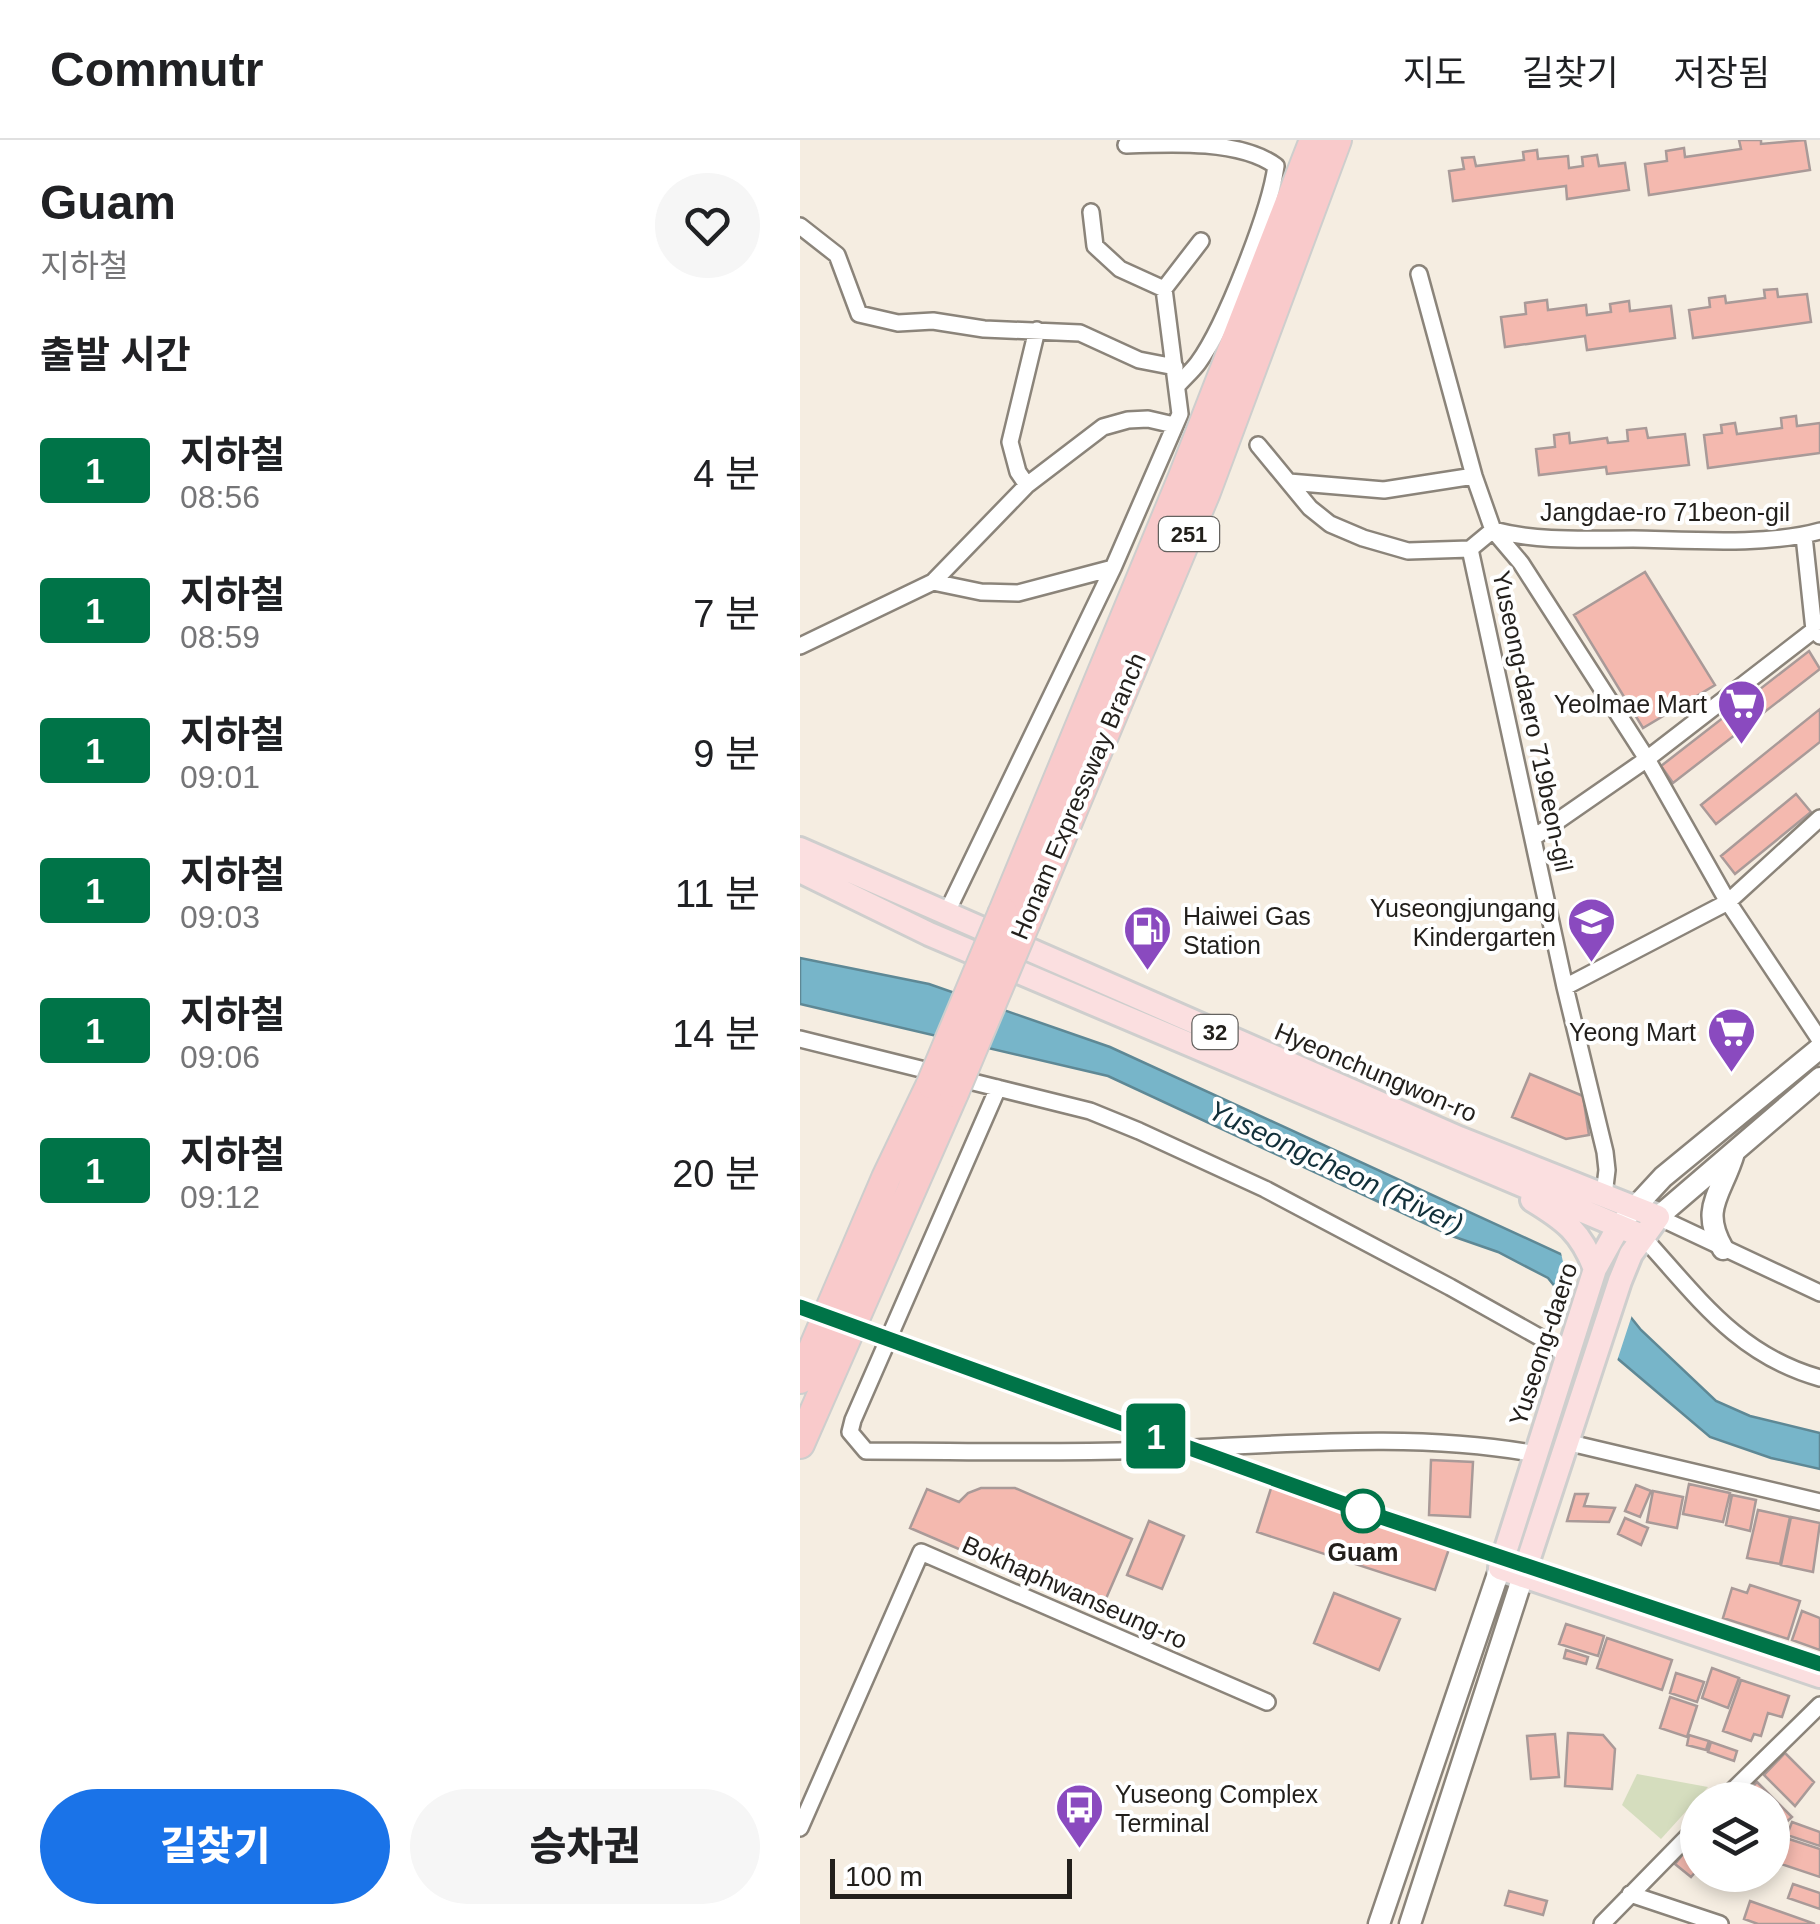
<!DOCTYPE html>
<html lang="ko">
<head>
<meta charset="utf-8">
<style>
	:root { --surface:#fff; --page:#f6f6f6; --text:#202124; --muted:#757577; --line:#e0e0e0; --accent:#1a73e8 }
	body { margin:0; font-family:Arial,"Noto Sans KR",sans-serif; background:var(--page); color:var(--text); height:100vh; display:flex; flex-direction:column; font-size:38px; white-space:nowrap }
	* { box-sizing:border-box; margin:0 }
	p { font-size:32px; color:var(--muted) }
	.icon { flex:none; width:55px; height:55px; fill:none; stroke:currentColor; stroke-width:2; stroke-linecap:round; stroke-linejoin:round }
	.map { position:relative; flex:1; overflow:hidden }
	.drawer { display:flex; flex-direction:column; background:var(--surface); width:800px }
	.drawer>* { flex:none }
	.badge { padding:0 20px; border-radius:8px; font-size:35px; line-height:65px }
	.tools { position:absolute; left:880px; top:1642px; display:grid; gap:20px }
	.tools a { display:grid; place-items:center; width:110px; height:110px; border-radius:50%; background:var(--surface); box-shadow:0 5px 15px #0003; font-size:50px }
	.scale { position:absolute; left:30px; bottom:25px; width:242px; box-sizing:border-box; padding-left:10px; border:5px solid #221f1b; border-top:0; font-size:28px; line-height:35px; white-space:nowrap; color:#221f1b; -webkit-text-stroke:8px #fff; paint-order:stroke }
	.map>.badge { position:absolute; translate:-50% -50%; box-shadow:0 0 0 5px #fff }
	h2 { padding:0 40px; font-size:38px; line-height:90px }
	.round { display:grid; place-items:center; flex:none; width:105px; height:105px; border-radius:52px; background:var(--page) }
	.head { display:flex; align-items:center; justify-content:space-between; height:170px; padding:0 40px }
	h1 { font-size:48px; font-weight:800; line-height:75px }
	.action { display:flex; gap:20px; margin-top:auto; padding:20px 40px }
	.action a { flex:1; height:115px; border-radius:60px; background:var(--accent); color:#fff; font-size:40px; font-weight:800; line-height:115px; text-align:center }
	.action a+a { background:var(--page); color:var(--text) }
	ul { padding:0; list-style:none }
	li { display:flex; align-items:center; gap:30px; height:140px; padding:0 40px }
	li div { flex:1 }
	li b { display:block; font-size:38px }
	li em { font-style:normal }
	li .badge { min-width:110px; font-weight:700; text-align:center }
	header { display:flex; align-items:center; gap:60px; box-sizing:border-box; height:140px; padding:0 50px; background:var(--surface); border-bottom:2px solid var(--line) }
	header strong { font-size:48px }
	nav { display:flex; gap:55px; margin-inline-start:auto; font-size:35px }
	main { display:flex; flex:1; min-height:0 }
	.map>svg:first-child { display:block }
</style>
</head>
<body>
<header>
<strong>Commutr</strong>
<nav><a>지도</a><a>길찾기</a><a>저장됨</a></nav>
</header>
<main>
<section class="drawer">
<div class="head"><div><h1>Guam</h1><p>지하철</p></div><a class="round"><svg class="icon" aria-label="heart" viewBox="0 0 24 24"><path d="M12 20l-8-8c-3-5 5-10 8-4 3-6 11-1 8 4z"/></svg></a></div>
<h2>출발 시간</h2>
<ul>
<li><span class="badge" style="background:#007448;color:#fff">1</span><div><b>지하철</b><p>08:56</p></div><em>4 분</em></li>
<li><span class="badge" style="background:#007448;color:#fff">1</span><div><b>지하철</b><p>08:59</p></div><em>7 분</em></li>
<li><span class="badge" style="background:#007448;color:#fff">1</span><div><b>지하철</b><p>09:01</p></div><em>9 분</em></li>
<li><span class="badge" style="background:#007448;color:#fff">1</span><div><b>지하철</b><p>09:03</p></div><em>11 분</em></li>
<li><span class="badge" style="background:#007448;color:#fff">1</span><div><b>지하철</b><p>09:06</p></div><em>14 분</em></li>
<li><span class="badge" style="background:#007448;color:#fff">1</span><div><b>지하철</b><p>09:12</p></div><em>20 분</em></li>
</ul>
<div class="action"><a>길찾기</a><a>승차권</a></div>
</section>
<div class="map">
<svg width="1020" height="1784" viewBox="0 0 1020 1784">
	<rect width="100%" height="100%" fill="#f5ede1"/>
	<path fill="#d5ddbe" d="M837 1634 908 1647 861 1699 822 1665Z"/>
	<path fill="#77b5c9" stroke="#5e8895" stroke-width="2.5" d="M0 818 129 844 310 907 765 1116 812 1154 841 1190 916 1261 950 1276 1020 1293V1329L971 1318 910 1297 804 1207 748 1138 698 1112 652 1096 308 936 0 864Z"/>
	<path fill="#f5ede1" d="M760 1108 815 1150 833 1172 816 1224 800 1210 759 1159 766 1136Z"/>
	<path fill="#f4b9af" stroke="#a99a98" stroke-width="2.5" d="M939 0H961V4L1005 0 1010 30 849 55 845 24 867 21 866 11 884 8 885 17 941 9Z
		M737 10 738 19 768 16 769 28 783 26 782 17 797 15 799 26 825 23 829 50 767 59 766 46 653 61 649 31 664 29 662 18 674 17 676 26 724 20 723 12Z
		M977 149 978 157 1007 154 1011 182 893 198 889 170 910 167 909 158 925 156 926 163 965 158 964 150Z
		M747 160 748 170 786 165 787 175 811 172 810 164 829 161 830 171 871 166 875 198 787 210 785 196 705 207 701 177 726 174 725 163Z
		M996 276 997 286 1020 283V313L908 328 904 295 922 293 921 285 935 283 937 294 982 288 981 278Z
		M846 288 848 298 885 294 889 325 807 334 806 327 739 335 736 309 755 307 754 295 769 293 770 303 807 298 808 303 828 301 827 290Z
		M845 432 915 545 843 588 774 475Z
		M1009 511 1020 529 873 643 861 626Z
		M1020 569V602L916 684 901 665Z
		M996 654 1011 672 935 734 921 716Z
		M730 934 783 956 789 995 766 999 712 977Z
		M631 1320 673 1322 670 1377 629 1375Z
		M473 1342 652 1400 635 1450 457 1392Z
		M889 1344 930 1353 923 1382 883 1374Z
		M836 1345 851 1351 840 1377 825 1371Z
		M181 1348H215L332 1399 301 1470 110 1388 127 1349 159 1362 168 1353Z
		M853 1351 883 1357 877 1388 847 1382Z
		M775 1354H788L784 1366 815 1368 809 1382 767 1381Z
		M932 1355 956 1360 950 1391 926 1385Z
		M958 1370 990 1377 980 1424 947 1418Z
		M991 1377 1020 1383 1013 1432 981 1425Z
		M825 1378 848 1388 841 1405 818 1394Z
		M349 1381 384 1396 362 1449 327 1435Z
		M950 1445 1000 1461 988 1499 923 1478 932 1448 947 1453Z
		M534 1453 600 1479 579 1530 514 1503Z
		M1002 1471 1020 1478V1510L992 1500Z
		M766 1484 804 1496 798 1516 759 1504Z
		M807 1498 872 1520 862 1550 797 1528Z
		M766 1510 788 1517 786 1524 764 1518Z
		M912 1528 939 1538 928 1568 902 1558Z
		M876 1533 904 1542 897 1562 870 1553Z
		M941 1540 989 1556 982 1577 968 1573 961 1596 954 1594 951 1601 923 1591Z
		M870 1557 897 1566 887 1597 860 1588Z
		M768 1593 803 1595 815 1609 812 1649 765 1646Z
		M755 1594 759 1637 731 1639 727 1596Z
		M889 1595 909 1601 906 1610 887 1605Z
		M911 1602 937 1611 934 1621 908 1612Z
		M985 1613 1014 1642 995 1666 964 1635Z
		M957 1642 992 1677 972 1695V1660H939Z
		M992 1682 1020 1692V1706L987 1695Z
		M989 1699 1020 1709V1737L981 1724Z
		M887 1709 898 1718V1729L891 1737 875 1724Z
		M993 1744 1020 1753V1769L988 1758Z
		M709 1751 747 1761 743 1775 705 1765Z
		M950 1761 1015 1784H958L944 1779Z"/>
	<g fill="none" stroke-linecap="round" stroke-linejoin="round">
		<defs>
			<path id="street" d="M326 5C373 3 441 0 476 26 470 71 425 186 398 223 392 231 384 238 377 246
				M291 72 295 106 320 129 364 149
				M0 86 37 115 59 174 98 183 133 181 184 189 280 193 339 220 375 227
				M619 134 674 336 693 390 721 423 847 619 928 762 1020 900
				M458 305 510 368 530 384 563 398 608 411 670 409 693 390C739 402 786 399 833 399 889 400 967 406 1020 391
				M489 342 584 350 674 336
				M227 345 218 332 210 302 237 190
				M1004 396 1014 490 1020 496
				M670 409 765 847 805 1012 807 1030 804 1055
				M133 442 181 452 218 453 313 428
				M0 506 133 442 227 345 303 287 328 280 348 279 374 285
				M733 698 847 619 1014 490
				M146 774 313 428 380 274 364 149 401 101
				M765 847 928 762 1020 678
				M0 899 290 971 339 991 465 1049 650 1147 750 1203 767 1217
				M198 948 53 1280 50 1292 66 1311C167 1311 269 1314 371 1309 488 1304 620 1292 736 1314
				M858 1077 1020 1153
				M842 1096C897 1156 937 1215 1020 1238
				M766 1302 1020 1362
				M923 1660 1020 1565
				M0 1688 121 1412 467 1562
				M830 1754 920 1784
				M802 1784 898 1686"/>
			<path id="secondary" d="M826 1077 863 1037 1020 908
				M858 1077 1020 938
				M923 1109C899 1068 922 1054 934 1013
				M579 1784 700 1428
				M610 1784 723 1436"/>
			<path id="primary" d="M0 709 659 998 858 1077 831 1114 820 1141 723 1436
				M0 731 129 794 842 1096
				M732 1060C765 1080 781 1092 795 1129
				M819 1086 795 1129 700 1428 1020 1536"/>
			<path id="highway" d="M203 772 382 339 514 0
				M226 782 406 352 537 0
				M0 1239 86 1038 131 944
				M0 1304 154 953"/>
		</defs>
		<use href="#street" stroke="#8b847a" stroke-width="20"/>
		<use href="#secondary" stroke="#8b847a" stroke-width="25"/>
		<use href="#primary" stroke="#cececd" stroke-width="28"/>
		<use href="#highway" stroke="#cececd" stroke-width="32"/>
		<use href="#street" stroke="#fff" stroke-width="15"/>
		<use href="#secondary" stroke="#fff" stroke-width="20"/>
		<use href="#primary" stroke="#fbdfe0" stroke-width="22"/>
		<use href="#highway" stroke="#f9cacb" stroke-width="28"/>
		<defs>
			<path id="highway-bridge" d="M131 944 203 772
				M154 953 226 782"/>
		</defs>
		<use href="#highway-bridge" stroke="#cececd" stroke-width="32" stroke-linecap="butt"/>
		<use href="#highway-bridge" stroke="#f9cacb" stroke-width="28"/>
	</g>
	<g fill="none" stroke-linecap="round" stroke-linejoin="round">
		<defs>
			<path id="line" d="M0 1167 569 1373 1020 1524"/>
		</defs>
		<use href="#line" stroke="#fff" stroke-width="22"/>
		<use href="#line" stroke="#007448" stroke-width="15"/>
	</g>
	<defs>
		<symbol id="supermarket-pin" viewBox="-11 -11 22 30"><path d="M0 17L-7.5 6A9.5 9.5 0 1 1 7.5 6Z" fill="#8a4abf" stroke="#fff"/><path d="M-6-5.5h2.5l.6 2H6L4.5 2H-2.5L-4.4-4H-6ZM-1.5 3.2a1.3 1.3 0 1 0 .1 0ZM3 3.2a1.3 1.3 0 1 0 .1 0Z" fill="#fff"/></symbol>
		<symbol id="school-pin" viewBox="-11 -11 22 30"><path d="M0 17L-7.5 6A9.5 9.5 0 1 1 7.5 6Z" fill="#8a4abf" stroke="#fff"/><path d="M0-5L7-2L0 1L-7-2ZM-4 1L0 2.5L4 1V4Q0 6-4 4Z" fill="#fff"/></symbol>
		<symbol id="fuel-pin" viewBox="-11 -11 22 30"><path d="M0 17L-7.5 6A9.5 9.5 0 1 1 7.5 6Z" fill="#8a4abf" stroke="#fff"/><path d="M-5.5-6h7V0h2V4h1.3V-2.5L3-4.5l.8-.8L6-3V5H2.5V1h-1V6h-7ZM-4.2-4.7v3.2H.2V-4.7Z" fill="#fff"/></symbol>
		<symbol id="bus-pin" viewBox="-11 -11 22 30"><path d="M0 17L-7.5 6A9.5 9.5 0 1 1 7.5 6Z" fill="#8a4abf" stroke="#fff"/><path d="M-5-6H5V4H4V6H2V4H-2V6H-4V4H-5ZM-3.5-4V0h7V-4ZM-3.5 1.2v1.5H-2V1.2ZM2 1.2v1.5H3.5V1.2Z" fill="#fff"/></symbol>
	</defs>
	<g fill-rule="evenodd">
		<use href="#supermarket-pin" x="914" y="536" width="55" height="75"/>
		<use href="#school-pin" x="764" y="754" width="55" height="75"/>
		<use href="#fuel-pin" x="320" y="762" width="55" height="75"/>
		<use href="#supermarket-pin" x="904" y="864" width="55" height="75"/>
		<use href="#bus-pin" x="252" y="1640" width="55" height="75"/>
	</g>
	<circle fill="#fff" stroke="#007448" stroke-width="5" cx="563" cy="1371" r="20"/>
	<g text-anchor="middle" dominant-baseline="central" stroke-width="8" stroke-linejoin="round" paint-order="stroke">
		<g fill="#fff" stroke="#64625f" stroke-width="2.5">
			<rect x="359" y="377" width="60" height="34" rx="8"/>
			<rect x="392.5" y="875" width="45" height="34" rx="8"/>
		</g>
		<g font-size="22" font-weight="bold" fill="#221f1b">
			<text x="389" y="394">251</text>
			<text x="415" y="892">32</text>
		</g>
		<g font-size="25" fill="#221f1b" stroke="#fff">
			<text x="865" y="372">Jangdae-ro 71beon-gil</text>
			<text transform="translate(733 581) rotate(78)">Yuseong-daero 719beon-gil</text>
			<text transform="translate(278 656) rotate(-67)">Honam Expressway Branch</text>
			<text transform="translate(576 932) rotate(23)">Hyeonchungwon-ro</text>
			<text transform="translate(743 1204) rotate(-72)">Yuseong-daero</text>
			<text transform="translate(275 1452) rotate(24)">Bokhaphwanseung-ro</text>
		</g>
		<g font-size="25" fill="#221f1b" stroke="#fff" text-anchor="end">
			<text x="907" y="564">Yeolmae Mart</text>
			<text x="756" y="768">Yuseongjungang<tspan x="756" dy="29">Kindergarten</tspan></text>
			<text x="383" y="776" text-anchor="start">Haiwei Gas<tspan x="383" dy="29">Station</tspan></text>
			<text x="896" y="892">Yeong Mart</text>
			<text x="315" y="1654" text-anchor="start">Yuseong Complex<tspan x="315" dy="29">Terminal</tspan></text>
		</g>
		<g font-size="25" font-weight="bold" fill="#221f1b" stroke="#fff">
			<text x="563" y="1412">Guam</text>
		</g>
		<g font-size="28" font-style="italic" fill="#12303a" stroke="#fff">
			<text transform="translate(536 1027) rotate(25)">Yuseongcheon (River)</text>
		</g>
	</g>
</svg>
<div class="tools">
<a><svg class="icon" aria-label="layers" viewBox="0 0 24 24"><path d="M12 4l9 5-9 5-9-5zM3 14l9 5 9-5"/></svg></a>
</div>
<div class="scale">100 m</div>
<b class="badge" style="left:356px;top:1296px;background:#007448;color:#fff">1</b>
</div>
</main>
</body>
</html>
